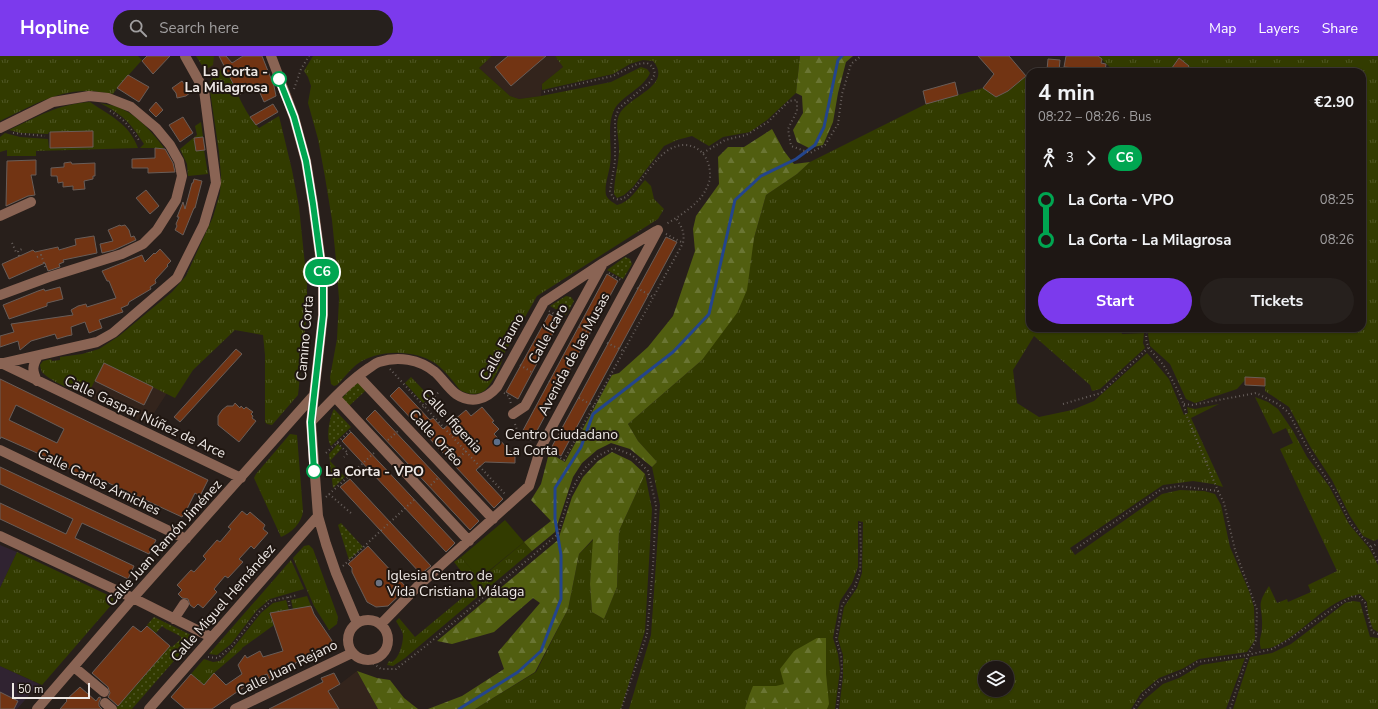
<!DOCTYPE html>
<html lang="en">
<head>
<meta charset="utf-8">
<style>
	:root { --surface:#1e1714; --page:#26201d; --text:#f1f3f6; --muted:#a19fa0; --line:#3c3634; --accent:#7c3aed }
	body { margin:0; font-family:"Nunito Sans",sans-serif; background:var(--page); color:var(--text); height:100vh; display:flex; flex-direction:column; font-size:15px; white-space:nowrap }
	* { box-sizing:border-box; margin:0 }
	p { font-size:13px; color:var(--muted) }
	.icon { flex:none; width:22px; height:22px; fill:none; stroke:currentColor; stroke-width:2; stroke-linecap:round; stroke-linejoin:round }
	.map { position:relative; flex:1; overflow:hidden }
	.drawer { position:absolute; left:1026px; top:12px; width:340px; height:264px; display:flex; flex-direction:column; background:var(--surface); border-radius:12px; box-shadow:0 1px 3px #0004,0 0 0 1px var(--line) }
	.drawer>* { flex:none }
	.badge { padding:0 8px; border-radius:13px; font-size:14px; line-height:26px }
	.tools { position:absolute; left:978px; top:605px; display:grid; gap:8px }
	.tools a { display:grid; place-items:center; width:36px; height:36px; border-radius:50%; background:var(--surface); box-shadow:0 1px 3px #0004,0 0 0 1px var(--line); font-size:20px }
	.scale { position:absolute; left:12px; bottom:10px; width:78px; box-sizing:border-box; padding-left:4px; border:2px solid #eee8e5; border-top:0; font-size:11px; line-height:14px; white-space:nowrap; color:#eee8e5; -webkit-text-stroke:3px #1f1611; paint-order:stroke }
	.map>.badge { position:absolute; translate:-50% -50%; box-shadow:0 0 0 2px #fff }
	.legs { display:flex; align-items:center; gap:6px; height:44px; padding:0 12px; font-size:13px }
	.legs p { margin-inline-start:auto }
	.headline { display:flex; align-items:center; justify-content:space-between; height:68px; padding:0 12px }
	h1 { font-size:22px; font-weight:700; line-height:30px }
	.button { display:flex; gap:8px; margin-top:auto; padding:8px 12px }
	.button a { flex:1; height:46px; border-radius:24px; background:var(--accent); color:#fff; font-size:16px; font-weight:700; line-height:46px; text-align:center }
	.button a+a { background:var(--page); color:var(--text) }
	ul { padding:0 12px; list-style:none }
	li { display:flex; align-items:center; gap:14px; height:40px; font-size:15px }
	li i { display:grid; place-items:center; width:6px; height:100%; margin:0 5px; background:currentColor }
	li i::after { content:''; width:10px; height:10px; margin:-5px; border:3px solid; border-radius:50%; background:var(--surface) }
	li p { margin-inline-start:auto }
	li:first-child i { background:linear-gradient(#0000 50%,currentColor 0) }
	li:last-child i { background:linear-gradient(currentColor 50%,#0000 0) }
	header { display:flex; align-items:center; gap:24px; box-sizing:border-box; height:56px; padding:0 20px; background:var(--accent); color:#fff }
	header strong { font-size:19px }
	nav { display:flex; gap:22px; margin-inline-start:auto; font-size:14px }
	.search { width:280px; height:36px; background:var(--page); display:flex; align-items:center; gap:10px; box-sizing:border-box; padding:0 14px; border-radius:22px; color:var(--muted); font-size:15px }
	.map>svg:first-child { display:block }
</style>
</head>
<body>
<header>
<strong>Hopline</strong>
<div class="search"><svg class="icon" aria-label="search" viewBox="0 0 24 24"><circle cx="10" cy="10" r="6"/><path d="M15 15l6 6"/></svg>Search here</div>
<nav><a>Map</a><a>Layers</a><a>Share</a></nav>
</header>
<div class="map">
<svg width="1378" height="653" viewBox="0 0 1378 653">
	<defs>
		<pattern id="grass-tufts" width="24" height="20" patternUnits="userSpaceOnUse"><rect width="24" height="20" fill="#323b00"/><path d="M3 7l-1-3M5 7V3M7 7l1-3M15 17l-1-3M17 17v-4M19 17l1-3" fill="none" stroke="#505725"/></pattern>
		<pattern id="forest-firs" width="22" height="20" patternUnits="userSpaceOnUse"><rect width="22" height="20" fill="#515e10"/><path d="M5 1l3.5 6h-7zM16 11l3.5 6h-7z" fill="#6a7533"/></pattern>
		<pattern id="park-dots" width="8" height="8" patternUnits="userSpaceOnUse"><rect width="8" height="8" fill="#323b00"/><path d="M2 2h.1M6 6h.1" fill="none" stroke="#505725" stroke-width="1.8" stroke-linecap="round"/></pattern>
	</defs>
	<rect width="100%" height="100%" fill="#281f1b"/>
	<path fill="#33241c" d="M196 0H243L214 19 205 14Z
		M492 0H555L563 11 542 28 541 40 519 43 510 40 479 12Z
		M104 307 167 337 147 368 87 340Z
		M357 615 378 653H269L323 626 321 622 334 617 340 628Z"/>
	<path fill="#302331" d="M0 489 17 496 0 532Z
		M0 610 39 628 17 653H0Z"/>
	<path fill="url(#grass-tufts)" fill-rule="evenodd" d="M0 0H138L142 4 117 32 113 38C105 37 97 35 88 35 56 34 28 52 0 65Z
		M196 0H214L213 9 205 14Z
		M313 0H492L479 12 510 40 519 43 541 40 611 26 641 11 647 13 650 17C643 33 622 39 614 54 606 71 613 91 610 109 609 117 604 130 606 139 608 144 614 147 617 149 630 146 637 133 645 124L651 130 654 143 664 153 658 163 537 240 504 298C502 308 492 329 484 335 477 340 466 338 460 334 457 331 455 327 452 324 447 318 442 312 435 307 413 293 377 293 356 309 349 315 343 323 337 329L334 330 331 328 330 321 337 283 339 243 336 204 332 164 325 121 318 83 308 47 311 30 308 21 304 15Z
		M555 0H800L796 37 767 64 750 76 723 81 709 90 692 80 677 84 664 90 633 131 624 139 617 142 614 138C614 123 619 108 619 93 619 82 615 70 619 59 628 40 674 30 653 5L643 4 630 8 613 18 542 34V28L563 11Z
		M1098 0H1378V483L1374 485 1363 480 1350 460 1332 424 1311 392 1289 351 1265 335V323L1245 324 1237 333 1195 347 1186 343 1170 308 1150 290 1148 278 1150 272H1362V16H1115Z
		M225 11C235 31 244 57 259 72L279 60 292 114 299 151 307 228V255L298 339 272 369 267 368 265 366V299L263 279 235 274 193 314 175 342 104 307 87 340C76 335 52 326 44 318 41 316 41 313 40 309L43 305 51 303 52 305 60 304V301L82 298 99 293 119 280 172 236 186 220 213 161 220 137 221 120 219 96 209 28 214 19Z
		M1030 17V272H1121L1122 278 1144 277 1143 287 1145 292 1100 333 1092 335 1090 329 1034 280 1013 314 1017 347 1039 361 1072 354 1094 345 1147 297 1169 323 1184 359 1188 357 1187 351 1195 353 1219 348 1191 362 1223 431 1213 428 1193 425 1163 429 1070 492 1075 499 1162 438 1180 434 1204 435 1215 438 1221 449 1230 491 1249 535 1254 551 1255 584 1247 596 1199 603 1182 613 1159 622 1141 637 1131 653H839L843 621V599L838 583 844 551 857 532 862 517 863 466 858 465V511L852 527 840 545 833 582 838 598 840 614 835 653H629L651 579 660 449 652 411 657 406 638 385 628 368 702 304 754 182 766 139 797 118 810 106 926 48 983 32 996 41 1008 35ZM985 612H1007V634H985Z
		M90 46C110 60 129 67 138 92L36 95V100H7V94L0 96V81L5 77 20 81 48 83 49 92 93 91 92 75 49 76 48 78 20 77 9 74C37 61 58 48 90 46Z
		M100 47C107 49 116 49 122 53 139 61 153 77 164 92H140L144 88C130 66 123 59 100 47Z
		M201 66 203 81 194 83 196 95 204 94 208 118 188 120 187 108 180 93 197 79 195 70Z
		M411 321 430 341 423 347 405 327Z
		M1255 341 1268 346 1278 353 1293 375 1307 401 1329 430 1349 468 1369 492 1378 509V576L1373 573 1368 559 1367 546 1360 538C1325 544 1304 578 1273 591 1269 593 1264 592 1261 593 1258 583 1262 580 1262 571 1263 549 1255 551 1269 530L1277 547 1287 543 1288 546 1311 536 1308 529 1337 515 1280 393 1293 387 1286 372 1273 378Z
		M290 378 297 379 303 455C302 467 291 477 281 481L254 422 256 418Z
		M645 418 652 453 645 575 621 653H475L536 616 568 553 579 498 594 483 590 528 592 556 604 563 617 531 619 475Z
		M524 486 532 495 405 602 393 610 387 609 389 605 392 606C399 602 403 588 403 580 403 575 398 569 396 565L399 562 415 581 474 532 454 506 461 501 480 523Z
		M309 489 313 493 338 561 337 568 329 574 314 550 293 502 304 490Z
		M17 496 112 541 113 542V547L42 629 0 610V532Z
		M291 504 304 533 270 543 257 554 231 588 217 599 209 598Z
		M307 540 311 550 293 553 291 544Z
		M286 544 289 554 269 557 274 569 242 592V593L214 617 204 629 191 618 204 603 213 606 220 605 234 591 261 557 273 547Z
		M1353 545 1360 546 1370 581 1378 582V653H1233L1250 601 1272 597 1291 588 1345 547Z
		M1245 602 1226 653H1137L1144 644 1163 628 1179 622 1201 609Z"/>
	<path fill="url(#forest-firs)" d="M800 0H853L846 6 838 37 833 66 823 89 809 92 797 86 793 74 803 57 802 40 796 37Z
		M772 73 784 95 794 108 810 106 797 118 766 139 754 182 747 234 737 257 702 304 628 368 638 385 657 406 652 411 630 393 611 387 597 394 582 407 573 421 555 476 532 495 524 486 551 465 531 444 541 428 549 397 565 406 612 319 619 317 648 291 673 260 695 195 693 173 696 160 719 128 718 101 728 91H744Z
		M612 396 631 405 645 418 619 475 617 531 604 563 592 556 590 528 593 483 579 498 568 553 535 616 475 653H428L462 640 504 613 498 596 540 547 533 542 494 576 452 588 437 585 558 484 572 441 583 421 598 405Z
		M817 582H826V618L829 648 827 653H745L749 640 753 630H776L784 628 780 613 794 595Z
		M357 615 377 622 390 624 404 642 418 653H378Z"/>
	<path fill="url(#park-dots)" d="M625 201 630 203 632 208 623 223 607 214Z
		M566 240 571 241 574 245 566 259 550 250Z
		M358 327 360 328 365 335 348 351 343 346V341L355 328Z
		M334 353 351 371 331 390C325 383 330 360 334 353Z
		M338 388 342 392 330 405 345 421 333 432 329 398Z
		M341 467 363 491 349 504 338 469Z
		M154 561 191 579 193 583 132 653H117L116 652 170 590 172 591 181 583V581C175 576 168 575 162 570L156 577 147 569Z"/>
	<path fill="#323b00" d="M505 464 524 486 479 523 461 501Z"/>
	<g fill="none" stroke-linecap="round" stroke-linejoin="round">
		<path stroke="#24458c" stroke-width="3" d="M459 653 518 616 541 595 561 543V499L555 463V432L581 391 593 358 673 296 709 258 735 144 761 120 796 103 815 89 824 71 838 4 842 0"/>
	</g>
	<path fill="#723413" stroke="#695d58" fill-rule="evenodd" d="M147 0H170L153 18 142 5Z
		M219 0H226L232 7 243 0H262L274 30 276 40 264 46 256 28 239 39Z
		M508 0H546L511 30 495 11Z
		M978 0H1009L1026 20 1008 35 996 41 983 32 994 18Z
		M1066 0H1098L1102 3 1101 7 1106 8 1105 15 1099 14V16H1085L1086 13 1064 11Z
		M1179 2 1189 10 1185 16H1169Z
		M1048 3 1060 4 1059 15 1047 14Z
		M128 19 149 31 139 46 117 32Z
		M182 25 185 29 186 28 191 36 186 40 177 42 176 37 172 32Z
		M955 26 958 39 926 48 923 35Z
		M156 46 163 54 156 61 149 54Z
		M273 48 278 56 256 69 250 61Z
		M183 61 193 77 180 86 169 69Z
		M93 75V91L50 92V76Z
		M203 81 205 94 196 95 194 82Z
		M155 92 165 93 173 107 175 116 148 117V112H132V103L155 102Z
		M36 104V119H31L35 139 28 140 6 150 7 105Z
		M71 106 72 108 95 107V120H93V123L84 125 85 133 73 134V130L63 131V126L58 127 57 120H51V112L64 111V107Z
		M194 123 202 125 195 152H194L183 179 175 174 177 170 176 168 179 161H177L183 146 185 153 192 127H193Z
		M146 134 159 150 150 158 136 142Z
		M120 169 121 170 125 169 129 174 131 181 134 180 136 184 114 194 102 197 100 188 113 185 108 174Z
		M94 180 97 197 63 204 64 206 59 208 60 211 48 215 45 207 9 223 2 208 33 194 35 196 58 191 59 194 76 189 75 183Z
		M666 181 677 186 561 400 550 394Z
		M160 193 171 205 167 209 168 210 155 224 156 227 150 231 151 233 129 246 128 249 121 252 123 256 99 264 102 272 89 277 85 266 71 271 72 279 67 280 57 283 55 278 31 285 20 294 18 285 0 291V280L14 276 11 268 73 259 71 254 78 250 86 248 87 251 116 242 109 225H107L102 215 142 199 145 206 154 197 155 198Z
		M607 218 618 225 532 384 521 378Z
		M60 231 63 243 47 247V250L9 263 3 249 38 235 44 233 45 235Z
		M549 258 560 264 518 343 506 336Z
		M236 293 242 298 180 366 174 361Z
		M104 307 153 331 144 349 95 325Z
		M1245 321 1265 322V330L1245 329Z
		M0 323 208 424 200 440 195 437 187 453 182 461 89 418 87 422 57 407V406L8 384 1 381 0 383ZM16 349 64 373 57 387 9 364Z
		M399 331 430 364 433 362 443 373 466 354 471 360 482 351 494 365 492 366 499 373 494 378 513 398H515V407L485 406 476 414 503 443 494 452 390 340Z
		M235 347 240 352 241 350 244 353 246 351 253 356 251 358 253 360 252 362 256 365 239 386 218 369V360L222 354 227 350H233Z
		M375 354 479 465 470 474 366 363Z
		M351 376 455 487 446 496 342 385Z
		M0 411 156 484 149 498 82 467 75 482 134 510 128 523 0 463V447L66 478 73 463 0 428Z
		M350 423 431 510 421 518 340 431Z
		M242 455 247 459 250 456 265 469 263 473 268 477 254 493 251 490 239 503 243 506 228 522 225 520 214 533 217 536 203 552 198 548 194 552 190 549 188 543 182 542 178 538 182 534 177 529 191 514 194 516 206 503 203 500 217 484 220 486 231 473 228 471Z
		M368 490 407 532 388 550 376 551 367 546 352 516V512L348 508Z
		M311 550 314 558 331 583 333 587 329 595 320 600 319 597 295 607 296 608 287 610 289 616 270 625 267 618 256 623 212 653H185L171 641 191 618 204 629 214 617 226 629 242 618 238 609 245 599 247 602 260 595 263 601 283 595 270 557Z
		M133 570 141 576 147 570 170 590 118 650 108 641 110 637 108 631 92 617Z
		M334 617 340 628 328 635 339 653H269L323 626 321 622Z
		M80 631 96 645 99 641 101 642 99 646V650L102 653H60L67 645 66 644Z
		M0 636 18 645 14 653H0Z"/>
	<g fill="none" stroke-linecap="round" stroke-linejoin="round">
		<path stroke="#68605d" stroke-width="2" stroke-dasharray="1 3" stroke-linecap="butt" d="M294 33 301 13 309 0
			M544 36 613 20 637 8 647 7 653 11 655 18 650 26 619 52 615 62V105L610 135 613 142 619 144 626 141C641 127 652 104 670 93 690 82 709 95 710 117 711 122 708 130 705 135 700 147 677 162 666 168
			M110 55C123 62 132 73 140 86
			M13 77 45 80
			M703 97 725 84 746 79 768 66 789 45 797 44V55L788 73 791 90 810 97 825 89 838 68 842 38 851 8 861 0
			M666 178 683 187
			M12 187 16 196 18 195
			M19 200 18 195 22 193
			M37 201 41 199 46 213
			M609 217 621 224
			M637 232 653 241
			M549 255 563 263
			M579 271 591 278
			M1147 272C1143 294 1154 295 1164 310 1173 325 1183 342 1186 358L1218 435
			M607 287 624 295
			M520 309 533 317
			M390 313 505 438
			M549 325 561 332
			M504 337 509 340 511 348
			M579 342 594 350
			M1063 348 1101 337 1148 292
			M1184 348 1192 349 1256 337 1278 348 1288 356 1313 402 1336 437 1351 468 1371 491 1378 506
			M411 362 440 335
			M515 368 518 377 533 385
			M388 384 398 375
			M337 387 348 397 344 401
			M550 396 564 404 683 187C685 177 682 171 676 162
			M326 397 352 373
			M454 407 466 395
			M431 429 439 421
			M329 438 352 458
			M326 441 374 397
			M1371 491 1378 487
			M1077 492 1162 433 1179 430 1218 435 1224 447 1235 494 1257 554 1256 584 1248 599 1230 653
			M343 510 416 442
			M288 541 290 552
			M208 601 218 602 232 590 259 556 271 545 298 539
			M370 605 381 613H396L427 589 558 478 569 440 577 424 586 411 598 400 614 392 632 399 648 415 656 449 653 510 647 578 621 653
			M837 653 842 614 841 599 836 583 842 549 855 530 860 516 861 496 860 467
			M1134 653 1142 640 1159 625 1179 618 1197 606 1248 599 1272 593 1288 584 1338 549 1353 540 1360 541 1365 547 1372 576 1378 578"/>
		<path stroke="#8a6454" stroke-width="10" d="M271 0 294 61 306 105 313 148 323 222V259L311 366 318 460 326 488 336 517 357 567
			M0 72 53 46 89 40 108 42 131 51 156 72 170 89 179 105 182 120 176 144 157 174 143 188 122 198 49 221 0 239
			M0 160 31 146
			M1 307 241 422
			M0 308 97 286 113 277 177 222 204 168 216 127 204 34 185 0
			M358 320 493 463
			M37 325C32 314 32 310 38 300
			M335 341 469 485
			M513 358 525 350 602 209
			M311 366C329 347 347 327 369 312 372 310 376 307 379 306 398 300 419 303 435 316 442 322 448 332 456 338 471 348 486 344 497 331L544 246 603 207 656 175
			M0 394 186 483
			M0 480 133 542 211 581
			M174 563 184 548
			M348 584a20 20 0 1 1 40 0a20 20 0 1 1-40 0Z
			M381 568 418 530 529 430 541 391 658 174
			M74 611 104 636
			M105 647 112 653
			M37 653 133 542 313 340
			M149 653 318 460
			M235 653 352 597"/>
	</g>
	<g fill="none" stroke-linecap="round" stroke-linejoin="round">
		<defs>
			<path id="line-1" d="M279 23 294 61 306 105 313 148 323 222V259L311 366 314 415"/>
		</defs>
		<use href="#line-1" stroke="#fff" stroke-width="9"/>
		<use href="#line-1" stroke="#00a651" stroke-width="6"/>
	</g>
	<g fill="#fff" stroke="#00a651" stroke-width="2">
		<circle cx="279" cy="23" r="7"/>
		<circle cx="314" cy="415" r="7"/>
	</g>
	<circle fill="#5c6f8a" stroke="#1f1611" stroke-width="1.5" cx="497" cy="386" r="4"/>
	<circle fill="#6b7280" stroke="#1f1611" stroke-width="1.5" cx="379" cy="527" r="4"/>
	<g text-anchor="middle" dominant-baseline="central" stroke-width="4" stroke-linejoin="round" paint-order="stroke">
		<g font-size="14" font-weight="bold" fill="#eee8e5" stroke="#1f1611" text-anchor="end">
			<text x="268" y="15">La Corta -<tspan x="268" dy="16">La Milagrosa</tspan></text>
			<text x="325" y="415" text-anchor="start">La Corta - VPO</text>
		</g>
		<g font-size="14" fill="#eee8e5" stroke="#1f1611">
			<text transform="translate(548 278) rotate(-61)">Calle Ícaro</text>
			<text transform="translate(305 282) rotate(-85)">Camino Corta</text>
			<text transform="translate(502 291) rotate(-60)">Calle Fauno</text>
			<text transform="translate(574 298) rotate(-62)">Avenida de las Musas</text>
			<text transform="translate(145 361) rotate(25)">Calle Gaspar Núñez de Arce</text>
			<text transform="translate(452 365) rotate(47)">Calle Ifigenia</text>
			<text transform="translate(436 382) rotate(47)">Calle Orfeo</text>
			<text transform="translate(99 426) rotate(26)">Calle Carlos Arniches</text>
			<text transform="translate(164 487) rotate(-48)">Calle Juan Ramón Jiménez</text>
			<text transform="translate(223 547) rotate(-49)">Calle Miguel Hernández</text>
			<text transform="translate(287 612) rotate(-26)">Calle Juan Rejano</text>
		</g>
		<g font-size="14" fill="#eee8e5" stroke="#1f1611" text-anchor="start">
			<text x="505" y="378">Centro Ciudadano<tspan x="505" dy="16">La Corta</tspan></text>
			<text x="387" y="519">Iglesia Centro de<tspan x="387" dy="16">Vida Cristiana Málaga</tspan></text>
		</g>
	</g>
</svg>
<div class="tools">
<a><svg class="icon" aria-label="layers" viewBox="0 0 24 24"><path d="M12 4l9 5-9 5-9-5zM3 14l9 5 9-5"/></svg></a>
</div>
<div class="scale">50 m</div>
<b class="badge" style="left:322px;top:216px;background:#00a651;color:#fff">C6</b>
<section class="drawer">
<div class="headline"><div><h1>4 min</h1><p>08:22 – 08:26 · Bus</p></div><b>€2.90</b></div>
<div class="legs"><svg class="icon" aria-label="walk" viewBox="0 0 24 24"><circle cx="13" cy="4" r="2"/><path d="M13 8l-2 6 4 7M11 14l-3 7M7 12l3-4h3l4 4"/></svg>3<svg class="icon" aria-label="forward" viewBox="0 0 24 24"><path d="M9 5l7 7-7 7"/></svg><b class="badge" style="background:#00a651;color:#fff">C6</b></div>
<ul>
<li><i style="color:#00a651"></i><b>La Corta - VPO</b><p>08:25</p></li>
<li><i style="color:#00a651"></i><b>La Corta - La Milagrosa</b><p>08:26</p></li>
</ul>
<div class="button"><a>Start</a><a>Tickets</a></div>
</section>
</div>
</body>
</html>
